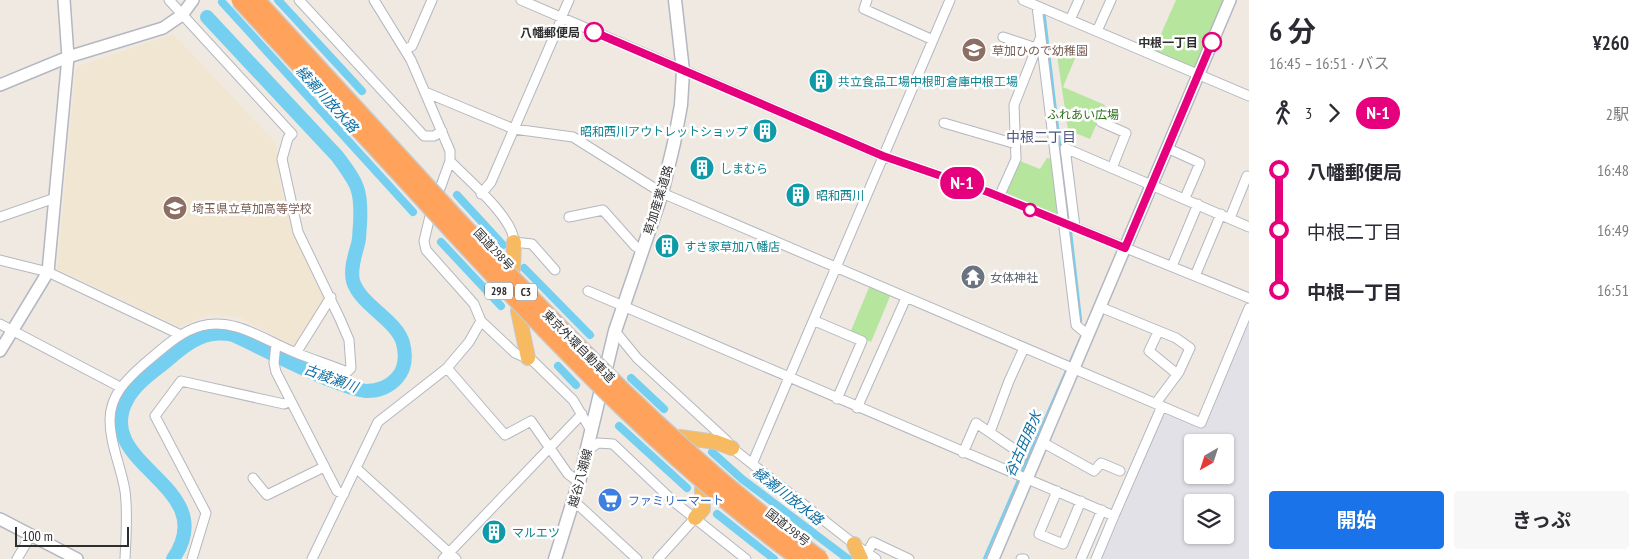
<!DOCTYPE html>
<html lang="ja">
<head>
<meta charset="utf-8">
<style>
	:root { --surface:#fff; --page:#f7f7f7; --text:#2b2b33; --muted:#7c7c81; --accent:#1a73e8 }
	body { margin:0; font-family:"PT Sans Narrow","Noto Sans JP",sans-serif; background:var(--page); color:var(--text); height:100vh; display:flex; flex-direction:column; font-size:19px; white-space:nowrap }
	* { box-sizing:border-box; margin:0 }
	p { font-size:16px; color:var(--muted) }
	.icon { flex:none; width:28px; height:28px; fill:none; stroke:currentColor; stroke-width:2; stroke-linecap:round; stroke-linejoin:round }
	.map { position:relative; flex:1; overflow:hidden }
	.drawer { display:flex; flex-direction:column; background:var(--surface); width:400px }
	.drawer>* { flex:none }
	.badge { padding:0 10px; border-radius:16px; font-size:18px; line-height:32px }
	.needle { width:32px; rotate:219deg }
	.fabs { position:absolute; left:1184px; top:434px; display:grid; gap:10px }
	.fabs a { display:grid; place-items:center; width:50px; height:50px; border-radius:5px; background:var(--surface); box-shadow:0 1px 4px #0004; font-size:25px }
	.scale { position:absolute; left:15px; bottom:12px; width:114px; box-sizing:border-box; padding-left:5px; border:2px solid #2e2e2e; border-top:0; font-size:14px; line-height:18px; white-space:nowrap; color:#2e2e2e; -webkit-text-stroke:4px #fff; paint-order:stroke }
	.map>.badge { position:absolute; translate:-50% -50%; box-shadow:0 0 0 2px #fff }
	.legs { display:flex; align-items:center; gap:8px; height:55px; padding:0 20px; font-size:16px }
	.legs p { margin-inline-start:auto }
	.summary { display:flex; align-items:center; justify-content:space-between; height:85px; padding:0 20px }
	h1 { font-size:28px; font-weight:700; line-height:38px }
	.action { display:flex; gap:10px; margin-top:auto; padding:10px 20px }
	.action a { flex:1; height:58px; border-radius:5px; background:var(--accent); color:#fff; font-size:20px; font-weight:700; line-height:58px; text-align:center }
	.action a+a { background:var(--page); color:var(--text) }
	ul { padding:0 20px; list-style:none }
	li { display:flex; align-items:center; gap:18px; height:60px; font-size:19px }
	li i { display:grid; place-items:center; width:8px; height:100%; margin:0 6px; background:currentColor }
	li i::after { content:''; width:12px; height:12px; margin:-6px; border:4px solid; border-radius:50%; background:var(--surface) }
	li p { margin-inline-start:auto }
	li:first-child i { background:linear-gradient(#0000 50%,currentColor 0) }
	li:last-child i { background:linear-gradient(currentColor 50%,#0000 0) }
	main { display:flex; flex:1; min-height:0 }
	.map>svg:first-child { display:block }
</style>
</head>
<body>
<main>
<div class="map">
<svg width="1249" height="559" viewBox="0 0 1249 559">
	<rect width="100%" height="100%" fill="#efe9e1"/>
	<path fill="#e3e1e8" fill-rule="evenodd" d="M1249 323V559H1102L1164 414 1204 427ZM1192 442H1225V475H1192ZM1192 502H1225V535H1192Z"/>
	<path fill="#f0e6d1" d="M173 34 276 143 280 185 294 230 325 297 296 348 241 318 209 314 180 327 57 269 76 67Z"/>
	<path fill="#b6e59e" d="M1176 0H1224L1195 69 1153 52Z
		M1056 48 1076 56 1063 87 1105 105 1090 139 1068 130Z
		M1047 158 1052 159 1059 215 1006 193 1020 161 1040 169Z
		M870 285 891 294 871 342 850 333Z"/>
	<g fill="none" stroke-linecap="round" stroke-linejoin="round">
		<path stroke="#75cff0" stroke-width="2.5" d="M1044 11 1060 146
			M1061 154 1069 217
			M1071 233 1081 321
			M1021 473 1081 337
			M984 559 1019 478"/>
		<path stroke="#75cff0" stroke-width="8" d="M278 0 362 91
			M222 2 413 212
			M457 195 503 245
			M441 242 501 306
			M524 268 590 335
			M558 366 576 385
			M631 378 664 409
			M619 426 687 488
			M712 452 742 479 848 559
			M717 514 774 559"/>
		<path stroke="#75cff0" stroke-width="14" d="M173 559C224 485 89 465 128 398 137 382 155 371 169 359 188 342 207 329 233 335 266 350 297 367 330 380 341 384 354 390 366 391 378 391 389 387 397 378 406 368 406 355 403 343 397 320 360 305 353 281 350 269 355 255 358 244 360 237 359 231 360 225 362 190 358 184 337 156L207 17"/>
		<defs>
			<path id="minor" d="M299 0 424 136H434L442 131
				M521 0 883 156 988 192 1249 298
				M867 0 864 9 933 40
				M1023 0 1249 96
				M1037 6 1076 325 1088 335
				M561 18 569 0
				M1070 20 1079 0
				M1097 31 1111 0
				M1003 37 1036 48
				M405 50 412 46 432 0
				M425 92 514 129 573 137 662 193 1201 423 1249 308
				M1101 122 1126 133 1112 168
				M944 123 1016 144
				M1065 148 1249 227
				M1065 148 1075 227
				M1167 148 1200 163 1185 198
				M450 161C467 179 514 218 514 242L532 244 555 270
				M481 194 491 182 562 18
				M999 197 1016 159 1014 105 1040 39
				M0 217 55 198
				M569 217 603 210 635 246 642 250
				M1230 218 1247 176
				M0 260 48 272 181 335
				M1172 266 1198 204
				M1195 276 1221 214
				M588 291 1114 516 1162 406
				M1100 307 1176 338 1190 348 1179 372 1156 403
				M481 321 515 353 533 361 573 400 592 432
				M815 321 862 341 837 399
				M0 324 120 387
				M615 331 637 358 726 440 732 448 854 544 876 559
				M1158 332 1149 351 1177 374
				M276 344 274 363 276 372 337 491 344 494
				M296 353 331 297
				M447 368 505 435 531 421 568 474 579 482
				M857 408 906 298
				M990 432 1009 381 1024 348
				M1042 442 1094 471 1101 463 1120 471
				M588 450 598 443 613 444 673 501 746 559
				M963 453 976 423 1023 455
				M753 462 950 0
				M356 468 456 559
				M253 478 267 495 324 467
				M1057 491 1039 534 1063 544 1081 501
				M574 501 637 559
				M867 553 873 542 909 559
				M17 559 31 535
				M125 559C126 536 128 513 125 491 121 466 110 445 110 420 110 395 127 379 144 364 161 350 179 332 201 326 234 317 264 340 294 352 311 359 330 365 347 372L351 368 349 340 340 319 298 232 282 159 288 138 292 134 169 0
				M192 559 206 513 155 416 181 381 284 404 290 401
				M312 559 378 422 447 368 469 342 481 321 474 304 426 250 424 241 430 216 450 161V151L411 60 374 0
				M443 559 582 414
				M658 559 695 518
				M1021 559H1024
				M1081 559 1102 510
				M1096 559 1114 516"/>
			<path id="tertiary" d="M0 85 68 57 163 28 182 15 193 0
				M0 351 48 272 68 57 64 0
				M0 519 77 559
				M993 559 1230 0"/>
			<path id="secondary" d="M555 559 579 482 615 331 662 193 674 143 681 105 683 71 675 0"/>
			<path id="trunk" d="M513 269 514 242
				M518 311 528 358
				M680 437 716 442 732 448
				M695 518 703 509 702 489
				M854 544 861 559"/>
		</defs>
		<use href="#minor" stroke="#b4b7c1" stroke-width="11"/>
		<use href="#tertiary" stroke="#b4b7c1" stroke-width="14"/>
		<use href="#secondary" stroke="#b4b7c1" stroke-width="15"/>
		<use href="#trunk" stroke="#c9c9c9" stroke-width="16"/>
		<use href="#minor" stroke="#fff" stroke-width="9"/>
		<use href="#tertiary" stroke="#fff" stroke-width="11"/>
		<use href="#secondary" stroke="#fff" stroke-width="12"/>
		<use href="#trunk" stroke="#f8ba60" stroke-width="14"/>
		<defs>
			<path id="motorway-bridge" d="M239 0C316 83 392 166 468 249 571 360 677 469 799 559
				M257 0C319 68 381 135 443 203 561 331 680 456 821 559"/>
		</defs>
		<use href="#motorway-bridge" stroke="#c9c9c9" stroke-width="18" stroke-linecap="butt"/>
		<use href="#motorway-bridge" stroke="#ffa35c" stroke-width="15"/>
	</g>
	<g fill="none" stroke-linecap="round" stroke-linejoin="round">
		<defs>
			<path id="line-1" d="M594 32 883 156 988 192 1125 248 1212 42"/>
		</defs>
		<use href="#line-1" stroke="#fff" stroke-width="11"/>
		<use href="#line-1" stroke="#e6007e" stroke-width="8"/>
	</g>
	<defs>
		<symbol id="school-disc" viewBox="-11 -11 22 22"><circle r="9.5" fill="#8d6e63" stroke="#fff"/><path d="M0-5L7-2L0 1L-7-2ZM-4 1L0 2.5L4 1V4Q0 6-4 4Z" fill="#fff"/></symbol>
		<symbol id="building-disc" viewBox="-11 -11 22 22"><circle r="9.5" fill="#0f9aa8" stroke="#fff"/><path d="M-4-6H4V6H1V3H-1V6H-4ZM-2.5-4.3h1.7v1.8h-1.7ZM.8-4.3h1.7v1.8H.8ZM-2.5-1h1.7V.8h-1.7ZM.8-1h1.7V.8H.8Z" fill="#fff"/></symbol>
		<symbol id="temple-disc" viewBox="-11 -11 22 22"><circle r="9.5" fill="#6b7280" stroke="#fff"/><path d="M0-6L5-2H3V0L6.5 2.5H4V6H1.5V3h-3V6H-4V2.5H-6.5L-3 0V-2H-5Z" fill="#fff"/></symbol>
		<symbol id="supermarket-disc" viewBox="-11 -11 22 22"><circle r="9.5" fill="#3f7fe0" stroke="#fff"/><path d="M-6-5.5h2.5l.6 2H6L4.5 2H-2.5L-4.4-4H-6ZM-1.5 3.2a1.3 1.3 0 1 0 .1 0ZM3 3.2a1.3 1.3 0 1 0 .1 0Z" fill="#fff"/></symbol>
	</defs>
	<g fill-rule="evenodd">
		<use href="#school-disc" x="960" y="36" width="28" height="28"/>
		<use href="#building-disc" x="807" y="67" width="28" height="28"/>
		<use href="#building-disc" x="751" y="117" width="28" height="28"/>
		<use href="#building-disc" x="688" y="154" width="28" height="28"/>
		<use href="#building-disc" x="784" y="181" width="28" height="28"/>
		<use href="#school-disc" x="161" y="194" width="28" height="28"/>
		<use href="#building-disc" x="653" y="232" width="28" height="28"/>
		<use href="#temple-disc" x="959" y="263" width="28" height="28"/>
		<use href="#supermarket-disc" x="596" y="486" width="28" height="28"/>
		<use href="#building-disc" x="480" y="518" width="28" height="28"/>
	</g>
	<g fill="#fff" stroke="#e6007e" stroke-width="2.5">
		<circle cx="594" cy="32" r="9"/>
		<circle cx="1212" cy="42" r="9"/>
		<circle cx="1030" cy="210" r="6"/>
	</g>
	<g text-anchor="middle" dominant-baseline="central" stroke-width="5" stroke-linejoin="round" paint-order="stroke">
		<g fill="#fff" stroke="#6d6d6d" stroke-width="1">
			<rect x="485" y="282.5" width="28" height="17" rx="4"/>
			<rect x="515" y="283.5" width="22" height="17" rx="4"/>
		</g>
		<g font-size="11" font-weight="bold" fill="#2e2e2e">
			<text x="499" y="291">298</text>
			<text x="526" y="292">C3</text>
		</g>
		<g font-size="12" font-weight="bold" fill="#2e2e2e" stroke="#fff" text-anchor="end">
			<text x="580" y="32">八幡郵便局</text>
			<text x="1198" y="42">中根一丁目</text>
		</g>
		<g font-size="12" fill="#785e54" stroke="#fff" text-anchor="start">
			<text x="992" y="50">草加ひので幼稚園</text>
			<text x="192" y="208">埼玉県立草加高等学校</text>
		</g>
		<g font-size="12" fill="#0d838f" stroke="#fff" text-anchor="start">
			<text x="838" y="81">共立食品工場中根町倉庫中根工場</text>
			<text x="748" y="131" text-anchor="end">昭和西川アウトレットショップ</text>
			<text x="720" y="168">しまむら</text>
			<text x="816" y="195">昭和西川</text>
			<text x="684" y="246">すき家草加八幡店</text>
			<text x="512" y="532">マルエツ</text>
		</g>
		<g font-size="12" fill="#2c6e1b" stroke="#fff">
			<text x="1083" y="114">ふれあい広場</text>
		</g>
		<g font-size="12" fill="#2e2e2e" stroke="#fff">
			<text transform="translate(658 200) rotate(-73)">草加産業道路</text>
			<text transform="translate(494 249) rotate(47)">国道298号</text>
			<text transform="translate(579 346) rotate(45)">東京外環自動車道</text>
			<text transform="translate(580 478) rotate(-75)">越谷八潮線</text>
			<text transform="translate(788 527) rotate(38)">国道298号</text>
		</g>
		<g font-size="12" fill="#5b616d" stroke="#fff" text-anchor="start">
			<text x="990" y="277">女体神社</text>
		</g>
		<g font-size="12" fill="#366cbe" stroke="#fff" text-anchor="start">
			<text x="628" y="500">ファミリーマート</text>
		</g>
		<g font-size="14" font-style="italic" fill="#0d6fa3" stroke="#fff">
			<text transform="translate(327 99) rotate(48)">綾瀬川放水路</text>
			<text transform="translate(331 378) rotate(20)">古綾瀬川</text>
			<text transform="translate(1023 444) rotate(-66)">谷古田用水</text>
			<text transform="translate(788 496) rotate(38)">綾瀬川放水路</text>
		</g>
		<g font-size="14" fill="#4d5680" stroke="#fff">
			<text x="1041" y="137">中根二丁目</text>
		</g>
	</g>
</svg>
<div class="fabs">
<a><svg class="needle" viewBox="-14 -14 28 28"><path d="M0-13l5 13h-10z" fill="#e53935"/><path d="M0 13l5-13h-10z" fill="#7c7c81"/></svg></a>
<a><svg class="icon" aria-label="layers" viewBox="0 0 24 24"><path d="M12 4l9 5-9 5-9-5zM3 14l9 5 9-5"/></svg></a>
</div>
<div class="scale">100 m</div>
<b class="badge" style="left:962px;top:183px;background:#e6007e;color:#fff">N-1</b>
</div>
<section class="drawer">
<div class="summary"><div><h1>6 分</h1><p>16:45 – 16:51 · バス</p></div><b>¥260</b></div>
<div class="legs"><svg class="icon" aria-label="walk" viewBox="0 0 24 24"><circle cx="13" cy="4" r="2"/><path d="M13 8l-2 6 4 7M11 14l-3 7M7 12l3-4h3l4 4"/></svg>3<svg class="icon" aria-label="forward" viewBox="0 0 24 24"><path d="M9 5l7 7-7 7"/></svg><b class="badge" style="background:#e6007e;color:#fff">N-1</b><p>2駅</p></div>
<ul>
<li><i style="color:#e6007e"></i><b>八幡郵便局</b><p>16:48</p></li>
<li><i style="color:#e6007e"></i><span>中根二丁目</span><p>16:49</p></li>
<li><i style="color:#e6007e"></i><b>中根一丁目</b><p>16:51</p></li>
</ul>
<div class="action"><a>開始</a><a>きっぷ</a></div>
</section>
</main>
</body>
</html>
